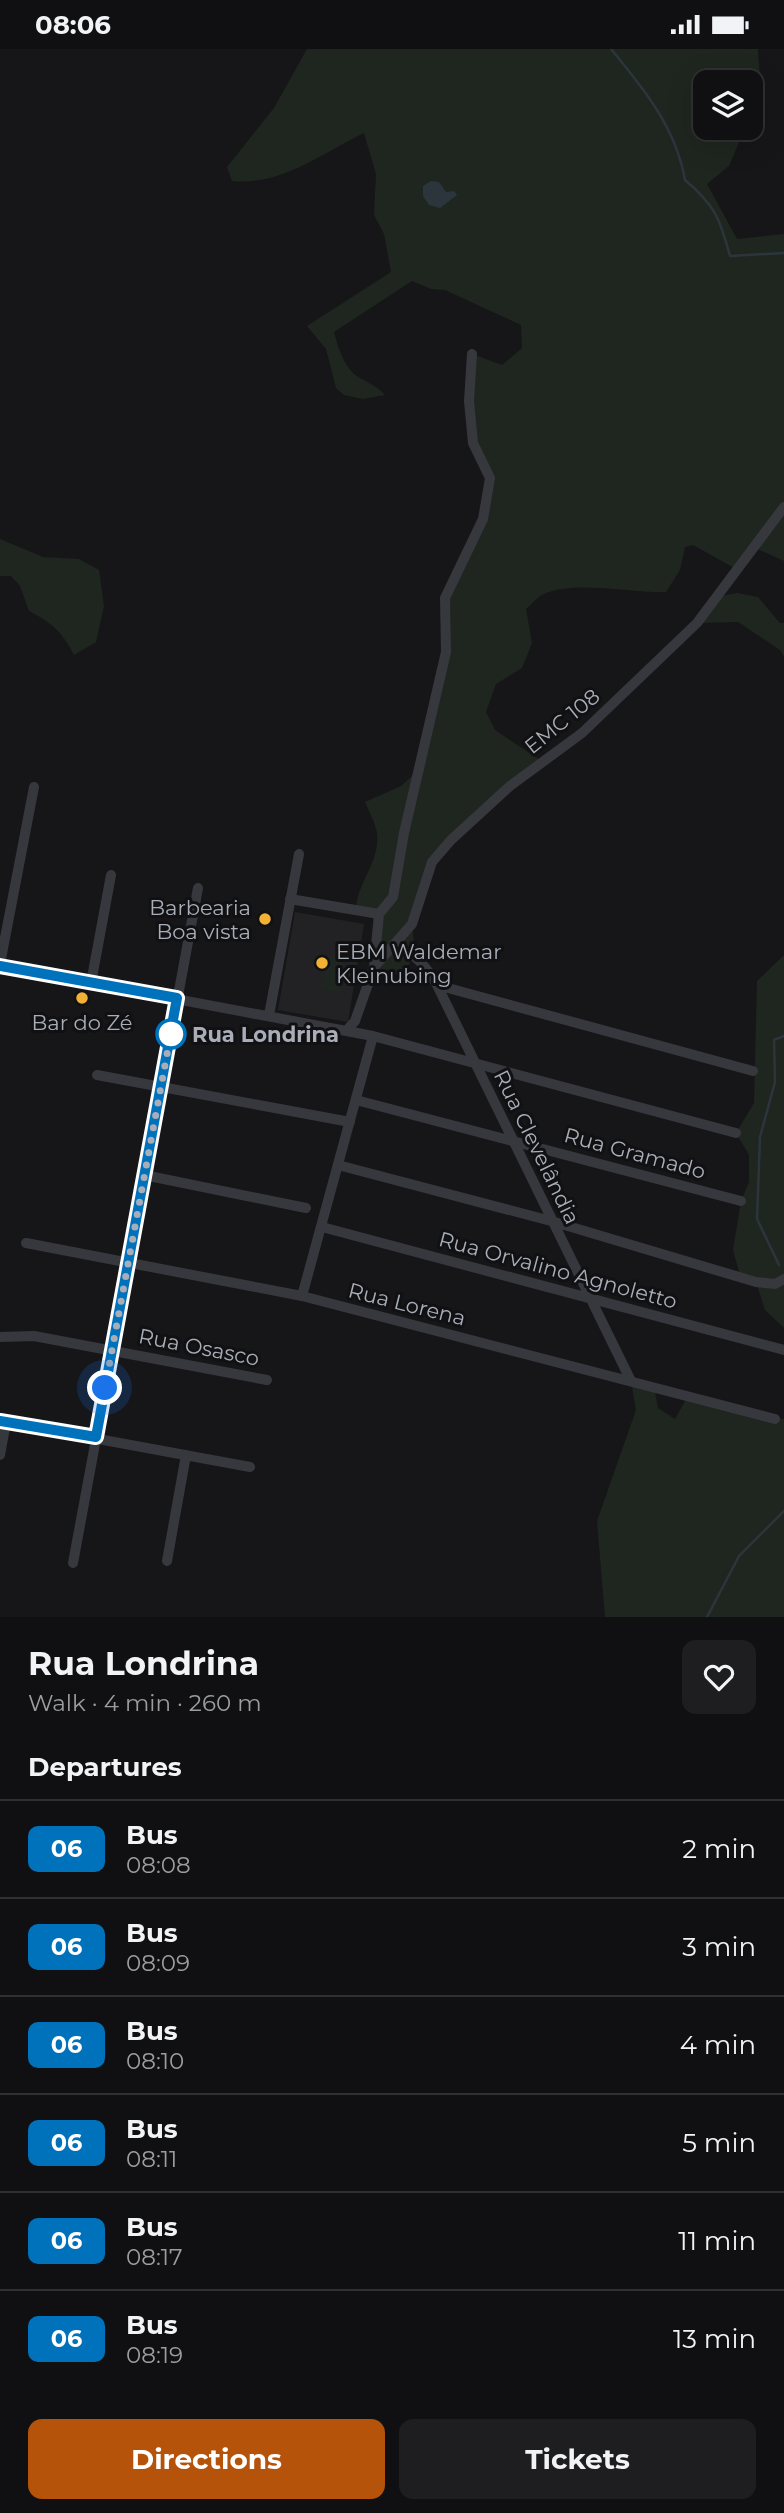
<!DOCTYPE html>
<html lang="en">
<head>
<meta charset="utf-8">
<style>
	:root { --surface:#101012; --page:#1e1e20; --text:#f1f3f6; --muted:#9c9d9f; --line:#303032; --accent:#b45309 }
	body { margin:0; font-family:Montserrat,sans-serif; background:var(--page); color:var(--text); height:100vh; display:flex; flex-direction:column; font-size:26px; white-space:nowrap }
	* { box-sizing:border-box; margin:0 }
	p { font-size:23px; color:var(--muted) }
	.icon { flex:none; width:38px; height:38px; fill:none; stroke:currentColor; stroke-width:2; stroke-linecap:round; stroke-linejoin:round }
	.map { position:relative; height:1568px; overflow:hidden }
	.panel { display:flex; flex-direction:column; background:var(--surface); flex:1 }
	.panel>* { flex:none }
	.badge { padding:0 14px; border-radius:10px; font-size:24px; line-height:46px }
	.controls { position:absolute; left:693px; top:21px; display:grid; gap:14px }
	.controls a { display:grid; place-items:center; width:70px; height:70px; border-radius:14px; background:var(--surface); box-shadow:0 7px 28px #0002,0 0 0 2px var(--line); font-size:35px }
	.you { position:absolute; width:35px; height:35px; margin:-18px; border:5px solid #fff; border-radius:50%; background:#1a73e8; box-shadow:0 0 0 10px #1a73e833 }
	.map>.badge { position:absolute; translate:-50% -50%; box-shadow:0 0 0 4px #fff }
	h2 { padding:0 28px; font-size:26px; line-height:63px }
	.round { display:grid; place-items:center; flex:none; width:74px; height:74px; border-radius:14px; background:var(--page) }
	.headline { display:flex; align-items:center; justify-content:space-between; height:119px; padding:0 28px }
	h1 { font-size:33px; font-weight:700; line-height:52px }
	.primary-button { display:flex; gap:14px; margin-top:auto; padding:14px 28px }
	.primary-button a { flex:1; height:80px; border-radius:14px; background:var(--accent); color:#fff; font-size:28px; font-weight:700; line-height:80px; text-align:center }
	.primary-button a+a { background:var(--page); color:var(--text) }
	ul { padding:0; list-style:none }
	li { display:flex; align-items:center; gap:21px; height:98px; padding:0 28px; border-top:2px solid var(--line) }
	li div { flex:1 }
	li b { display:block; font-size:26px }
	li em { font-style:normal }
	li .badge { min-width:77px; font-weight:700; text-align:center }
	.status { display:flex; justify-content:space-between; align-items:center; height:49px; padding:0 35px; background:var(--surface); direction:ltr }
	.status svg { height:19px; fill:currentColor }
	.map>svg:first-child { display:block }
</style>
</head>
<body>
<div class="status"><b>08:06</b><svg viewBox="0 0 49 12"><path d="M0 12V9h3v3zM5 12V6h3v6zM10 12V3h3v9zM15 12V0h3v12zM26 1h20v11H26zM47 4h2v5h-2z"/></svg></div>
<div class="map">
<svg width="784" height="1568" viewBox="0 0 784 1568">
	<rect width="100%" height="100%" fill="#161618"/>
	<path fill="#222225" d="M295 863 364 875 348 973 278 961Z"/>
	<path fill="#1e261f" d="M307 0H758L761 42 751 66V33H705V79H745L729 117 707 135 737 190 784 185V512L753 498 736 520 693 496 685 498 680 521 666 543C633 544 573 531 544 545 537 548 532 555 526 560L532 594 522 619 496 635 486 663 495 681 543 713 432 813 412 875 415 905 402 927 374 918 379 866 356 861C356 835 380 814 377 785 376 775 369 763 365 753L401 737 422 718 446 603 445 549 483 470 490 429 473 394 472 305 502 316 522 299 521 276 445 241 431 240 412 232 334 283C338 298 344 318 357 327 368 334 376 336 385 346L363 350 344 346 336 339 326 300 307 277 391 223 384 185 374 166 376 125 364 84C322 104 282 137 232 132L227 118 274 59Z
		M0 490 43 508 79 510 99 521 104 557 96 593 74 606C63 584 51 573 29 562L20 537 11 527H0Z
		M737 544 758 548 780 574H784V608L780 601 738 573 697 574 716 548Z
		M784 906V1279L765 1261 756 1233 740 1226 733 1201 741 1152 749 1133V1106L736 1084 754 1054 757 932Z
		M327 907 344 910 339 943 322 940Z
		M631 1332 654 1338 658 1359 675 1370 688 1347 775 1370H784V1568H605L597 1472 636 1361Z"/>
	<path fill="#2c353c" d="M431 132 439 133 446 143 454 142 457 146 440 159 429 156 423 147V137Z"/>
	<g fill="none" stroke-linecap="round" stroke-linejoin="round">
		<path stroke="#2c353c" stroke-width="2.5" d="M611 0C644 40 676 79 685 131 715 156 720 170 730 207L784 204
			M779 1216 757 1170 760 1088 775 1033 774 991 784 987
			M707 1568 739 1507 784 1462"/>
		<path stroke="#37383d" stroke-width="10" d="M290 850 379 865
			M393 896C416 906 425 915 437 936L631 1332
			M0 915 34 738
			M0 917 373 987 736 1084
			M375 917 412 875 432 813 451 791 510 737 582 684 697 574 784 458
			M91 934 111 826
			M437 936 753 1022
			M269 966 299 805
			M346 982 355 972 374 918 379 865 393 848 404 784 446 603 445 549 483 470 490 429 473 394 469 352 472 305
			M97 1026 350 1073
			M356 1051 741 1152
			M338 1116 551 1172 756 1233 775 1235 784 1230
			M144 1126 306 1159
			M322 1178 784 1301
			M26 1194 302 1247 775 1370
			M302 1247 373 987
			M0 1288 34 1287 267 1331
			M0 1372 250 1418
			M0 1406 6 1373
			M167 1512 186 1406
			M73 1514 198 839"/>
	</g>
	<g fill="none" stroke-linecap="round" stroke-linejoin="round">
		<defs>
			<path id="line" d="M0 917 177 949 96 1388 0 1372"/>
		</defs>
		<use href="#line" stroke="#fff" stroke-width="16"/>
		<use href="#line" stroke="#0072bc" stroke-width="10"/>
		<path stroke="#a8adb8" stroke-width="7" stroke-dasharray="0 12.6" d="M105 1339 173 973 171 985"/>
	</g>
	<g fill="#f2b134" stroke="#111113" stroke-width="2.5">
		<circle cx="265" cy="870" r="7"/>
		<circle cx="322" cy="914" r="7"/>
		<circle cx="82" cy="949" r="7"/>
	</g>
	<circle fill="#fff" stroke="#0072bc" stroke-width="3.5" cx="171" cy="985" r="14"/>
	<g text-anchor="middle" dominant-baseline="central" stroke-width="6" stroke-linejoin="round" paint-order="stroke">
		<g font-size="21" fill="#a8adb8" stroke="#111113">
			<text transform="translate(562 672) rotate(-39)">EMC 108</text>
			<text transform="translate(537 1098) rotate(64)">Rua Clevelândia</text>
			<text transform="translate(635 1104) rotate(15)">Rua Gramado</text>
			<text transform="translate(558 1221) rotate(15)">Rua Orvalino Agnoletto</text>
			<text transform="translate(407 1255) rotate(14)">Rua Lorena</text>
			<text transform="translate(199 1298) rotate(11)">Rua Osasco</text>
		</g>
		<g font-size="21" fill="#a8adb8" stroke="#111113" text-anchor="end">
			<text x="251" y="858">Barbearia<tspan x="251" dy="24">Boa vista</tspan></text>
			<text x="336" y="902" text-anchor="start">EBM Waldemar<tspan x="336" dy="24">Kleinubing</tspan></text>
			<text x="82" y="973" text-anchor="middle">Bar do Zé</text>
		</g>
		<g font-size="21" font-weight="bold" fill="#a8adb8" stroke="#111113" text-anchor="start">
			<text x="192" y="985">Rua Londrina</text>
		</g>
	</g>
</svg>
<div class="controls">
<a><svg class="icon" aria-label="layers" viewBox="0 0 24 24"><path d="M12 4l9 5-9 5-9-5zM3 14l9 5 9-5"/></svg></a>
</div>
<div class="you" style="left:105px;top:1339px"></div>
</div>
<section class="panel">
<div class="headline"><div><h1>Rua Londrina</h1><p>Walk · 4 min · 260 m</p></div><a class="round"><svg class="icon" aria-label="heart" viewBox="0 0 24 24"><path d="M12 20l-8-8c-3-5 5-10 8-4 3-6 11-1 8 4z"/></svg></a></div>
<h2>Departures</h2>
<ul>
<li><span class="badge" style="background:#0072bc;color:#fff">06</span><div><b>Bus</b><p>08:08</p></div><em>2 min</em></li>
<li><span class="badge" style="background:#0072bc;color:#fff">06</span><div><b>Bus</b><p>08:09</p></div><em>3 min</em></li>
<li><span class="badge" style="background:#0072bc;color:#fff">06</span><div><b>Bus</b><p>08:10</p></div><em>4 min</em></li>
<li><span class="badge" style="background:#0072bc;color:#fff">06</span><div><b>Bus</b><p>08:11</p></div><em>5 min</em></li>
<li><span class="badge" style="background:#0072bc;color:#fff">06</span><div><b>Bus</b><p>08:17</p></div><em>11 min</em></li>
<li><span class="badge" style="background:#0072bc;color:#fff">06</span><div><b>Bus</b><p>08:19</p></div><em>13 min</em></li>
</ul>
<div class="primary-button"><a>Directions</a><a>Tickets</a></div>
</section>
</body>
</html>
